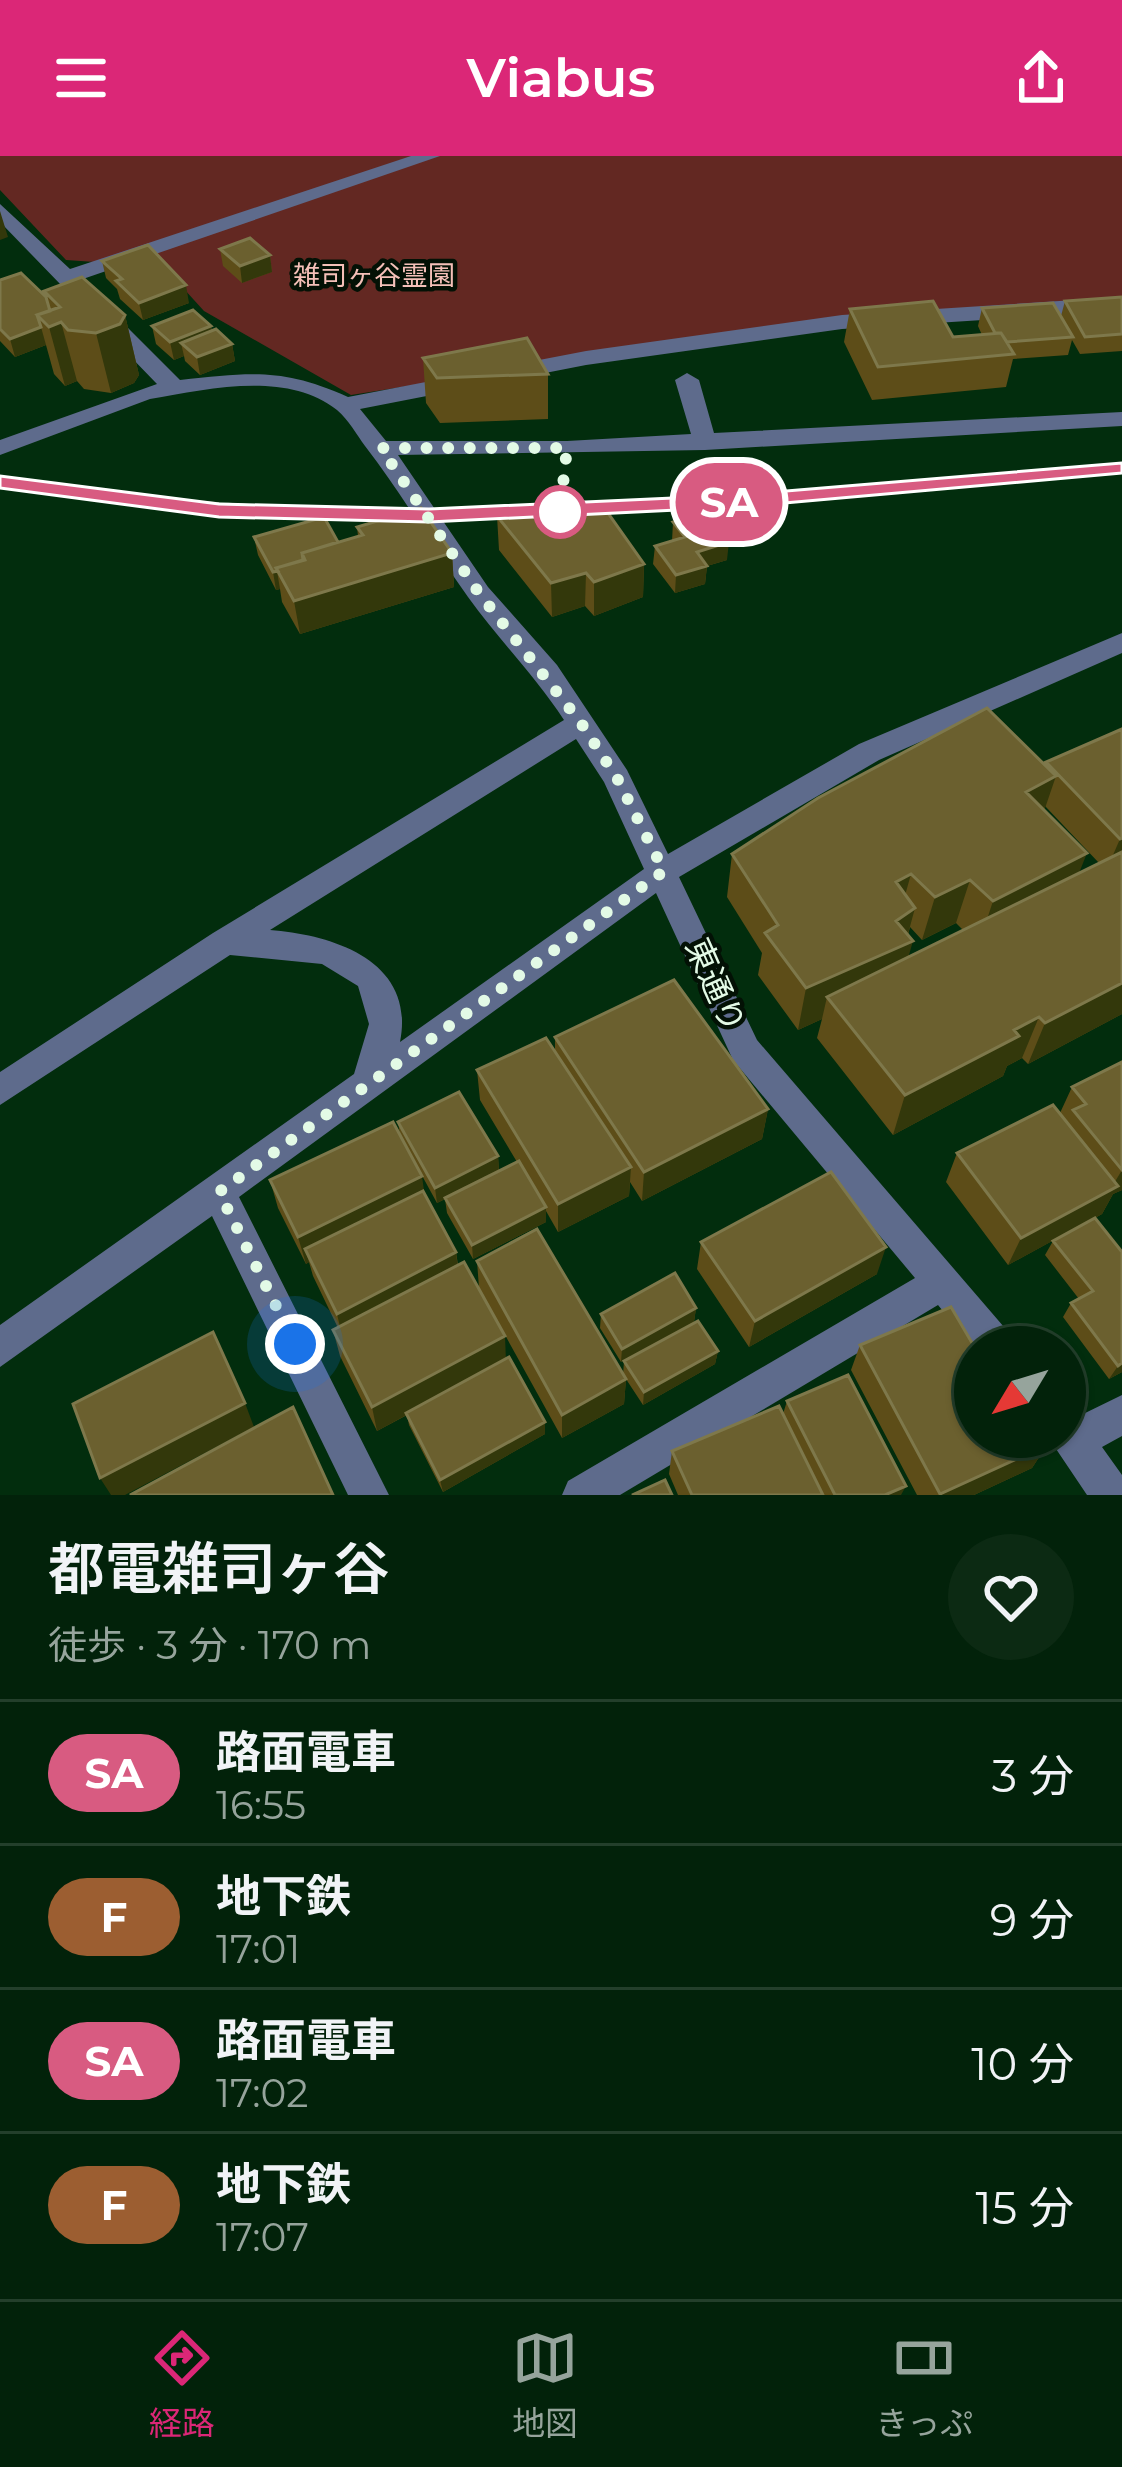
<!DOCTYPE html>
<html lang="ja">
<head>
<meta charset="utf-8">
<style>
	:root { --surface:#02220a; --page:#0c2a13; --text:#f1f3f6; --muted:#96a49c; --line:#233f2b; --accent:#db2777 }
	body { margin:0; font-family:Montserrat,"Noto Sans JP",sans-serif; background:var(--page); color:var(--text); height:100vh; display:flex; flex-direction:column; font-size:45px; white-space:nowrap }
	* { box-sizing:border-box; margin:0 }
	p { font-size:39px; color:var(--muted) }
	.icon { flex:none; width:66px; height:66px; fill:none; stroke:currentColor; stroke-width:2; stroke-linecap:round; stroke-linejoin:round }
	.map { position:relative; height:1339px; overflow:hidden }
	.drawer { display:flex; flex-direction:column; background:var(--surface); flex:1 }
	.drawer>* { flex:none }
	.badge { padding:0 24px; border-radius:39px; font-size:42px; line-height:78px }
	.needle { width:78px; rotate:232deg }
	.buttons { position:absolute; left:954px; top:1170px; display:grid; gap:24px }
	.buttons a { display:grid; place-items:center; width:132px; height:132px; border-radius:50%; background:var(--surface); box-shadow:0 3px 9px #0004,0 0 0 3px var(--line); font-size:60px }
	.you { position:absolute; width:60px; height:60px; margin:-30px; border:9px solid #fff; border-radius:50%; background:#1a73e8; box-shadow:0 0 0 18px #1a73e833 }
	.map>.badge { position:absolute; translate:-50% -50%; box-shadow:0 0 0 6px #fff }
	.round { display:grid; place-items:center; flex:none; width:126px; height:126px; border-radius:63px; background:var(--page) }
	.head { display:flex; align-items:center; justify-content:space-between; height:204px; padding:0 48px }
	h1 { font-size:57px; font-weight:600; line-height:90px }
	ul { padding:0; list-style:none }
	li { display:flex; align-items:center; gap:36px; height:144px; padding:0 48px; border-top:3px solid var(--line) }
	li div { flex:1 }
	li b { display:block; font-size:45px }
	li em { font-style:normal }
	li .badge { min-width:132px; font-weight:700; text-align:center }
	header { display:flex; justify-content:space-between; align-items:center; height:156px; padding:0 48px; background:var(--accent); color:#fff; font-size:54px; font-weight:600 }
	.tabs { display:flex; justify-content:space-around; align-items:center; height:168px; border-top:3px solid var(--line); background:var(--surface); font-size:33px; color:var(--muted) }
	.tabs a { display:grid; justify-items:center; gap:6px }
	.tabs .on { color:var(--accent) }
	.map>svg:first-child { display:block }
</style>
</head>
<body>
<header><svg class="icon" aria-label="menu" viewBox="0 0 24 24"><path d="M4 6h16M4 12h16M4 18h16"/></svg>Viabus<svg class="icon" aria-label="share" viewBox="0 0 24 24"><path d="M12 15V3M7 8l5-5 5 5M5 13v7h14v-7"/></svg></header>
<div class="map">
<svg width="1122" height="1339" viewBox="0 0 1122 1339">
	<rect width="100%" height="100%" fill="#022d0d"/>
	<path fill="#632822" d="M0 0H1122V140L789 170 351 239 204 155 144 89 95 106 66 104 0 34Z"/>
	<g fill="none" stroke-linecap="round" stroke-linejoin="round">
		<path fill="#5e6b8c" fill-rule="evenodd" d="M411 0H440L80 124 180 224C250 217 281 211 348 241L586 195 842 159 1122 141V155L842 173 586 209 360 253 386 285H567L691 278 675 224 687 217 699 224 714 277 1122 256V270L705 294 398 299 488 431 557 509 627 614 668 698 859 588 1122 477V497L879 604 679 721 757 884 1010 1178 1016 1191 975 1194 938 1149 620 1339H562L568 1325 915 1122 733 904 656 737 239 1041 389 1339H348L212 1060 0 1211V1169L354 918 369 868 358 830 322 808 230 799 0 949V916L213 777 564 564C535 520 499 484 468 441 433 392 403 339 365 290 357 279 348 263 337 254 287 214 207 233 150 243L0 299V284L157 228 0 66V48L70 113ZM576 583 604 626 644 713 400 886C416 805 334 779 270 774Z
			M1122 1239V1280L1102 1291 1122 1319V1339H1087L1048 1281H1065V1254L1079 1260Z"/>
		<path stroke="#6f9076" stroke-width="3" d="M0 326C372 377 750 355 1122 313"/>
	</g>
	<path fill="#5d4d18" fill-rule="evenodd" d="M220 93 270 99 272 116 242 127 223 110Z
		M102 105 189 147 143 164 120 143 117 133 106 122Z
		M0 124 46 141 44 135 125 159 139 219 134 227 111 237 84 233 77 225 65 230 54 218 46 189 15 201 0 185Z
		M1122 141V195L1080 198 1072 184 1068 199 1013 203 1006 231 872 244 844 186 850 153 953 181 982 179 978 170 982 152 1061 160 1065 145Z
		M152 170H211L212 175 232 188 235 205 200 219 185 205 184 200 174 204 156 188Z
		M423 202 548 218V263L440 267 426 247Z
		M497 360 644 408 643 441 594 460 585 450 552 461 499 394Z
		M673 366 727 404 707 410 705 428 675 437 653 408 655 390 672 385Z
		M357 371 452 397 454 431 300 478 282 446 280 433 276 434 258 399 254 381 338 386 358 380Z
		M1122 573V858L1028 908 1022 902 1007 910 1003 920 893 979 817 882 822 863 798 874 758 819 762 797 727 741 732 698 1045 608 1046 606ZM1045 650 1099 707 1079 717 1044 654ZM956 767 963 774 909 800 908 779 910 771 922 784Z
		M555 881 768 953 762 983 642 1045 630 1026 629 1040 558 1076 546 1055V1066L473 1103 447 1057 445 1043 437 1047 420 1016 424 1038 456 1096 458 1109 506 1202 545 1266V1278L443 1336 409 1269 407 1259 377 1275 340 1200 333 1174 338 1172 313 1120 309 1106 306 1108 278 1052 270 1024 400 979 398 966 498 1000 499 1015 517 1006 480 944 477 914 555 896Z
		M1122 906V1034L1113 1038 1102 1058 1095 1062 1122 1096V1216L1109 1223 1063 1161 1071 1147 1079 1143 1045 1099 1053 1085 1063 1079 1008 1109 946 1026 957 997 1060 957 1072 931Z
		M701 1086 877 1118 749 1191 697 1113Z
		M477 1105 623 1219 624 1205 718 1195 715 1208 643 1249 624 1220 626 1223 624 1248 562 1282 479 1132Z
		M696 1152 694 1166 621 1206 600 1172 601 1158Z
		M860 1189 975 1281 1047 1289 1032 1312 974 1339H917L851 1214Z
		M787 1245 901 1339H824L783 1258Z
		M672 1295 823 1339H678L669 1318Z"/>
	<path fill="#33380b" d="M0 55 8 81 0 84Z
		M270 99 272 116 242 127 240 110Z
		M186 129 189 147 143 164 139 147Z
		M125 159 139 219 134 227 111 237 96 177Z
		M61 166 77 225 65 230 49 171Z
		M211 170 214 188 181 187 184 200 174 204 170 186Z
		M41 171 46 189 15 201 10 183Z
		M232 188 235 205 200 219 197 201Z
		M729 386 727 404 707 410 705 428 675 437 676 419 697 396Z
		M452 397 454 431 300 478 294 445Z
		M644 408 643 441 594 460V426Z
		M277 415 280 433 276 434 273 416Z
		M586 417 585 450 552 461 551 427Z
		M1056 620 1041 664 1026 636Z
		M1122 682V708L1106 715 1120 683Z
		M1087 697 1070 740 979 788 993 745Z
		M911 718 899 761 896 726Z
		M970 724 956 767 922 784 935 741Z
		M915 752 905 789 913 785 901 827 827 841 822 863 798 874 806 832Z
		M1122 827V858L1028 908 1045 867Z
		M1039 861 1022 902 1007 910 1003 920 893 979 905 939Z
		M768 953 762 983 642 1045 644 1016Z
		M498 1000 499 1016 437 1047 435 1032Z
		M631 1011 629 1040 558 1076V1048Z
		M1122 1014V1034L1113 1038 1102 1058 1008 1109 1021 1082 1110 1034Z
		M422 1020 426 1049 305 1093 309 1106 306 1108 298 1081Z
		M546 1051V1066L473 1103 472 1089Z
		M886 1091 877 1118 749 1191 755 1165Z
		M456 1096 459 1123 343 1183 337 1158Z
		M696 1152 694 1166 621 1206 622 1193Z
		M505 1180 506 1205 377 1275 372 1251Z
		M718 1195 715 1208 643 1249 644 1236Z
		M1122 1207V1216L1109 1223 1118 1210Z
		M626 1223 624 1248 562 1282V1259Z
		M245 1247 254 1271 125 1339H111L100 1322Z
		M545 1266V1278L443 1336 440 1324Z
		M1047 1289 1032 1312 974 1339H940Z
		M906 1330 901 1339H885Z"/>
	<path fill="#6b602f" stroke="#7e784b" stroke-width="3" d="M250 82 270 99 240 110 220 93Z
		M148 89 186 129 139 147 116 125 122 123 102 105Z
		M21 117 46 141 50 155 37 159 41 171 10 183 0 173V124Z
		M82 121 125 159 120 168 96 177 68 174 61 166 49 171 37 159 60 151 44 135Z
		M1122 141V178L1085 181 1065 145Z
		M933 145 953 181 1001 177 1014 198 878 211 850 153Z
		M1053 147 1073 181 1007 186 1001 177H995L982 152Z
		M193 154 211 170 170 186 152 170Z
		M216 173 232 188 197 201 181 187Z
		M527 182 548 218 437 222 423 202Z
		M603 350 644 408 594 426 586 417 551 427 497 360 525 351Z
		M421 352 452 397 294 445 276 412 305 404 302 397 363 379 357 371Z
		M706 356 729 386 697 396 707 410 676 419 655 390 685 381 673 366Z
		M324 361 338 386 302 397 303 404 276 412 278 415 273 416 254 381Z
		M987 552 1056 620 1026 636 1087 697 993 745 970 724 935 741 911 718 896 726 915 752 896 765 913 785 806 832 765 777 778 769 732 698 818 642Z
		M1122 573V682L1120 683 1046 606Z
		M1122 696V827L1045 867 1039 861 1014 874 1019 880 905 939 827 841Z
		M674 824 768 953 644 1016 555 881Z
		M546 882 631 1011 558 1048 477 914Z
		M1122 906V1014L1073 954 1086 948 1072 931Z
		M459 936 498 1000 435 1032 398 966Z
		M1053 949 1118 1030 1021 1082 957 997Z
		M393 966 422 1020 298 1081 270 1024Z
		M519 1005 546 1051 472 1089 445 1042Z
		M831 1016 886 1091 755 1165 701 1086Z
		M423 1035 456 1096 337 1158 305 1093Z
		M1095 1062 1122 1096V1207L1118 1210 1071 1147 1093 1135 1053 1085Z
		M537 1073 626 1223 562 1259 477 1105Z
		M464 1106 505 1180 372 1251 333 1174Z
		M675 1117 696 1152 622 1193 601 1158Z
		M951 1151 975 1192V1281H1042L1047 1289 940 1338 860 1189Z
		M698 1165 718 1195 644 1236 624 1205Z
		M213 1176 245 1247 100 1322 73 1248Z
		M509 1201 545 1266 440 1324 406 1257Z
		M848 1219 906 1330 885 1339H835L787 1245Z
		M779 1250 823 1339H692L672 1295Z
		M293 1251 333 1339H130Z
		M665 1324 672 1339H632Z"/>
	<path fill="#d85b81" stroke="#fff" stroke-width="3" d="M1122 307V317L739 351 429 366 219 361 0 332V320L219 348 429 353 739 339Z"/>
	<g fill="none" stroke-linecap="round" stroke-linejoin="round">
		<path stroke="#e3fae6" stroke-width="12" stroke-dasharray="0 21.6" d="M295 1188 219 1036 664 715 617 622 581 567 479 437 381 292H567L560 356"/>
	</g>
	<circle fill="#fff" stroke="#d85b81" stroke-width="6" cx="560" cy="356" r="24"/>
	<g text-anchor="middle" dominant-baseline="central" stroke-width="9" stroke-linejoin="round" paint-order="stroke">
		<g font-size="27" fill="#f4c0b8" stroke="#031105">
			<text x="374" y="119">雑司ヶ谷霊園</text>
		</g>
		<g font-size="33" fill="#e3fae6" stroke="#031105">
			<text transform="translate(716 829) rotate(66)">東通り</text>
		</g>
	</g>
</svg>
<div class="buttons">
<a><svg class="needle" viewBox="-14 -14 28 28"><path d="M0-13l5 13h-10z" fill="#e53935"/><path d="M0 13l5-13h-10z" fill="#96a49c"/></svg></a>
</div>
<div class="you" style="left:295px;top:1188px"></div>
<b class="badge" style="left:729px;top:346px;background:#d85b81;color:#fff">SA</b>
</div>
<section class="drawer">
<div class="head"><div><h1>都電雑司ヶ谷</h1><p>徒歩 · 3 分 · 170 m</p></div><a class="round"><svg class="icon" aria-label="heart" viewBox="0 0 24 24"><path d="M12 20l-8-8c-3-5 5-10 8-4 3-6 11-1 8 4z"/></svg></a></div>
<ul>
<li><span class="badge" style="background:#d85b81;color:#fff">SA</span><div><b>路面電車</b><p>16:55</p></div><em>3 分</em></li>
<li><span class="badge" style="background:#9c5e31;color:#fff">F</span><div><b>地下鉄</b><p>17:01</p></div><em>9 分</em></li>
<li><span class="badge" style="background:#d85b81;color:#fff">SA</span><div><b>路面電車</b><p>17:02</p></div><em>10 分</em></li>
<li><span class="badge" style="background:#9c5e31;color:#fff">F</span><div><b>地下鉄</b><p>17:07</p></div><em>15 分</em></li>
</ul>
</section>
<nav class="tabs">
<a class="on"><svg class="icon" aria-label="directions" viewBox="0 0 24 24"><path d="M12 3l9 9-9 9-9-9zM9 14v-3h6M13 9l2 2-2 2"/></svg>経路</a>
<a><svg class="icon" aria-label="map" viewBox="0 0 24 24"><path d="M3 6l6-2 6 2 6-2v14l-6 2-6-2-6 2zM9 4v14M15 6v14"/></svg>地図</a>
<a><svg class="icon" aria-label="tickets" viewBox="0 0 24 24"><path d="M3 7h18v10H3zM15 7v10"/></svg>きっぷ</a>
</nav>
</body>
</html>
